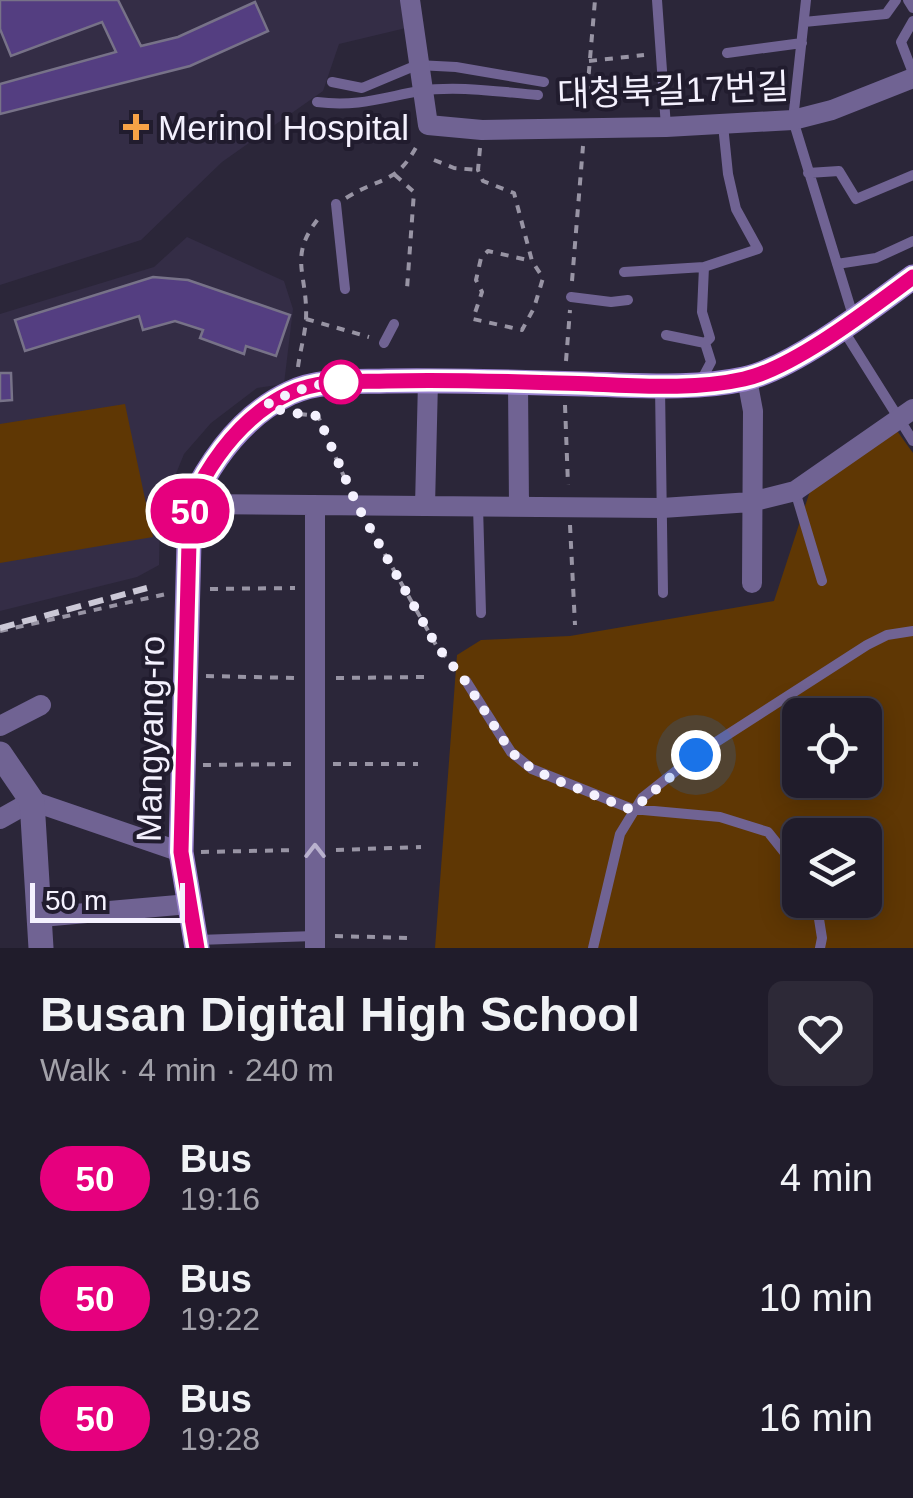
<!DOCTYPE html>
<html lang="en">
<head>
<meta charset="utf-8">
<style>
	:root { --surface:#201c2b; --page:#2d2937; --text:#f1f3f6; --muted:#a2a1a9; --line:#3d3a47 }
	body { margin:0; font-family:Arial,"Noto Sans KR",sans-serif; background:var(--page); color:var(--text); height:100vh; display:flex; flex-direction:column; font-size:38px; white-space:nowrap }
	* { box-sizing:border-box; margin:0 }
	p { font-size:32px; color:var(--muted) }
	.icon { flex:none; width:55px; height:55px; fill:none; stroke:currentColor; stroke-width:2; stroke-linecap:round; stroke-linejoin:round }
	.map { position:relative; height:948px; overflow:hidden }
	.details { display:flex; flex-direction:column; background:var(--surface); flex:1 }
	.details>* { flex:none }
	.badge { padding:0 20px; border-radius:32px; font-size:35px; line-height:65px }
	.buttons { position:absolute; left:782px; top:698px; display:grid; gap:20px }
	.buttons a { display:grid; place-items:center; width:100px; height:100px; border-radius:15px; background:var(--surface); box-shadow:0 5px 25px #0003,0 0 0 2px var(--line); font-size:50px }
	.scale { position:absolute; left:30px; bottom:25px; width:155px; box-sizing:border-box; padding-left:10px; border:5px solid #f4f1fe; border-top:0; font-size:28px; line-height:35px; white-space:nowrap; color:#f4f1fe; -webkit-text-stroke:8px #211c2e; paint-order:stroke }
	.you { position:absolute; width:50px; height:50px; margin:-25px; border:8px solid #fff; border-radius:50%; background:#1a73e8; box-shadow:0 0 0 15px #1a73e833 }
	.map>.badge { position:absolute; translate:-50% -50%; box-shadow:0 0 0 5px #fff }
	.round { display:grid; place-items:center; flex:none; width:105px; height:105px; border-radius:15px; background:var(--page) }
	.summary { display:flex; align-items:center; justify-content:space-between; height:170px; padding:0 40px }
	h1 { font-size:48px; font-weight:800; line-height:75px }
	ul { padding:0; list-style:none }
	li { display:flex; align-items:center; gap:30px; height:120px; padding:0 40px }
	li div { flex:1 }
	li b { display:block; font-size:38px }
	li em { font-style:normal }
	li .badge { min-width:110px; font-weight:700; text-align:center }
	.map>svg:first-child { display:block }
</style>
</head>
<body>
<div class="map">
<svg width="913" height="948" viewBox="0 0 913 948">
	<rect width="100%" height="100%" fill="#2b2639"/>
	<path fill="#342d46" d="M0 0H402L406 28 339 44 323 91 222 162 141 240 0 285Z
		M187 237 284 281 293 309 284 384 257 388 211 423 184 454 160 513 159 565 137 577 0 611V314L154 267Z"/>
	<path fill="#5f3704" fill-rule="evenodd" d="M125 404 153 537 0 563V424Z
		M895 428 913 453V948H435L457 655 481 640 570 636 774 601 810 491ZM800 715H865V780H800ZM800 835H865V900H800Z"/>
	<path fill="#543e81" stroke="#777288" stroke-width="2.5" d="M0 0H118L141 46 178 37 255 2 268 31 190 66 0 114V84L116 52 102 22 11 56 0 29Z
		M153 277 188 280 290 315 276 356 246 346 244 354 200 338 203 330 175 321 143 330 139 316 25 351 15 320Z
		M0 373H11L12 400 0 401Z"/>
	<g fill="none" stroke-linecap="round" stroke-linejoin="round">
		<path stroke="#9894a4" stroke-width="4" stroke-dasharray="8 8" stroke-linecap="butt" d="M589 61 644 55
			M586 106 595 0
			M480 148 478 170 483 181 514 193 532 261 543 278 534 308 522 330 473 319 482 292 476 280 481 258 488 251 532 261
			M434 160 454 168 478 170
			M395 175 414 192 407 289
			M346 198C383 175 396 186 419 142
			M572 281 583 146
			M306 319 369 337
			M566 361 570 310
			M298 367C300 351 305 335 306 319 308 271 286 257 322 214
			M565 405 568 485
			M299 414 318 416 348 486
			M570 525 575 625
			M369 526 436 645 457 671
			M210 589 295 588
			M0 631 166 594
			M206 676 297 678
			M336 678 426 677
			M333 764H418
			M203 765 294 764
			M336 850 421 847
			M201 852 297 850
			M335 936 411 938"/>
		<path stroke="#706393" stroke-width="10" d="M657 0 666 127
			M806 0 793 120 854 319
			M908 0 913 8
			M913 21 901 42 913 73
			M804 22 886 14 896 0
			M727 53 802 43
			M332 82 362 88 417 65 456 67 544 82
			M317 102C357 107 381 98 419 91 457 85 500 92 538 95
			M808 173 839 171 856 199 913 175
			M336 204 345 289
			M837 264 876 258 913 241
			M704 267 758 249 736 209 728 174 723 125
			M624 272 704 267 702 312 710 338 705 343
			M571 297 611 302 628 300
			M842 328 913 441
			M666 335 705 343 711 362 703 377 706 383
			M384 343 394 324
			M660 387 663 593
			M795 491 822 581
			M478 506 481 613
			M466 681 511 752 532 769 632 809 720 817 768 832 800 872
			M816 900 822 938 820 948
			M198 940 315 936
			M593 948 620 834 642 798 696 755 867 645 887 635 913 631"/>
		<path stroke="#706393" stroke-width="20" d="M410 0 428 125 482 130 666 127 793 120 832 110 913 78
			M747 379 753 411 752 583
			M518 383 519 507
			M190 504 662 508 751 502 795 491 913 409
			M425 506 428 381
			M0 726 41 705
			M0 819 32 801 181 852
			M41 917 189 904
			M315 948V505"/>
		<path stroke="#706393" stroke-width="25" d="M0 754 32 801 41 948"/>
		<path stroke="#9982cf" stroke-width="25" d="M197 948 181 852 190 504C212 458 243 415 290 393 320 379 354 382 387 381 452 380 519 382 585 384 637 385 693 390 744 379 794 368 871 308 913 277"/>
		<path stroke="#cbc8d6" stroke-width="6" stroke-dasharray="15 8" stroke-linecap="butt" d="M0 628 147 588"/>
	</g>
	<defs><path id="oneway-chevron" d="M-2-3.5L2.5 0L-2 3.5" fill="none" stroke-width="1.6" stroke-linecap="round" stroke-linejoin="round" transform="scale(2.5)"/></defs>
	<use stroke="#b9b1ce" href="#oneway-chevron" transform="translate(315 851) rotate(-90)"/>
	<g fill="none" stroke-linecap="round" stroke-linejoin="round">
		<defs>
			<path id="line" d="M197 948 181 852 190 504C212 458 243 415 290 393 320 379 354 382 387 381 455 379 524 382 592 384 642 386 695 390 744 379 794 368 871 308 913 277"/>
		</defs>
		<use href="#line" stroke="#fff" stroke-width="22"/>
		<use href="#line" stroke="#e6007e" stroke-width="15"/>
		<path stroke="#f4f1fe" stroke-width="10" stroke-dasharray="0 18" d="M341 382H348C316 382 293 391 266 405L286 412 318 416 357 505 436 645 466 682 511 752 532 769 556 780 632 810 696 755"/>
	</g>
	<path fill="#f6a246" stroke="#211c2e" stroke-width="4" d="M131 112h10v10h10v10h-10v10h-10v-10h-10v-10h10z"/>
	<circle fill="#fff" stroke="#e6007e" stroke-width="5" cx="341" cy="382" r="20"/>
	<g text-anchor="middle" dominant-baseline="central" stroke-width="8" stroke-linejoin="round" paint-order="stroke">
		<g font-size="35" fill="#f4f1fe" stroke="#211c2e">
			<text transform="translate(673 90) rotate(-2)">대청북길17번길</text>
			<text transform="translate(150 739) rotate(-89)">Mangyang-ro</text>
		</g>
		<g font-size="35" fill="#f4f1fe" stroke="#211c2e" text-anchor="start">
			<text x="158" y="127">Merinol Hospital</text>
		</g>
	</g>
</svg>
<div class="buttons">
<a><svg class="icon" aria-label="locate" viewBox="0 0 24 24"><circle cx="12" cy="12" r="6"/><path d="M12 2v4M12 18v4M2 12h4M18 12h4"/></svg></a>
<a><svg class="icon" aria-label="layers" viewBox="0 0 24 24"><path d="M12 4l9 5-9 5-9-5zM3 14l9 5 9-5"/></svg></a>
</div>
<div class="scale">50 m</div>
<div class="you" style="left:696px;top:755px"></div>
<b class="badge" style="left:190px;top:511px;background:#e6007e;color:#fff">50</b>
</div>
<section class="details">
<div class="summary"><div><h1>Busan Digital High School</h1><p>Walk · 4 min · 240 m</p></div><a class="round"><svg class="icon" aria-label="heart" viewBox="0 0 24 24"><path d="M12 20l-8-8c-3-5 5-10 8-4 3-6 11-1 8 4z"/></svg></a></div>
<ul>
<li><span class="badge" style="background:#e6007e;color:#fff">50</span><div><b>Bus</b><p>19:16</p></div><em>4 min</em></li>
<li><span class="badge" style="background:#e6007e;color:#fff">50</span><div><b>Bus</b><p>19:22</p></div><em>10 min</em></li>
<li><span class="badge" style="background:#e6007e;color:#fff">50</span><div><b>Bus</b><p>19:28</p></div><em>16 min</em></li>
</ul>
</section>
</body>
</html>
